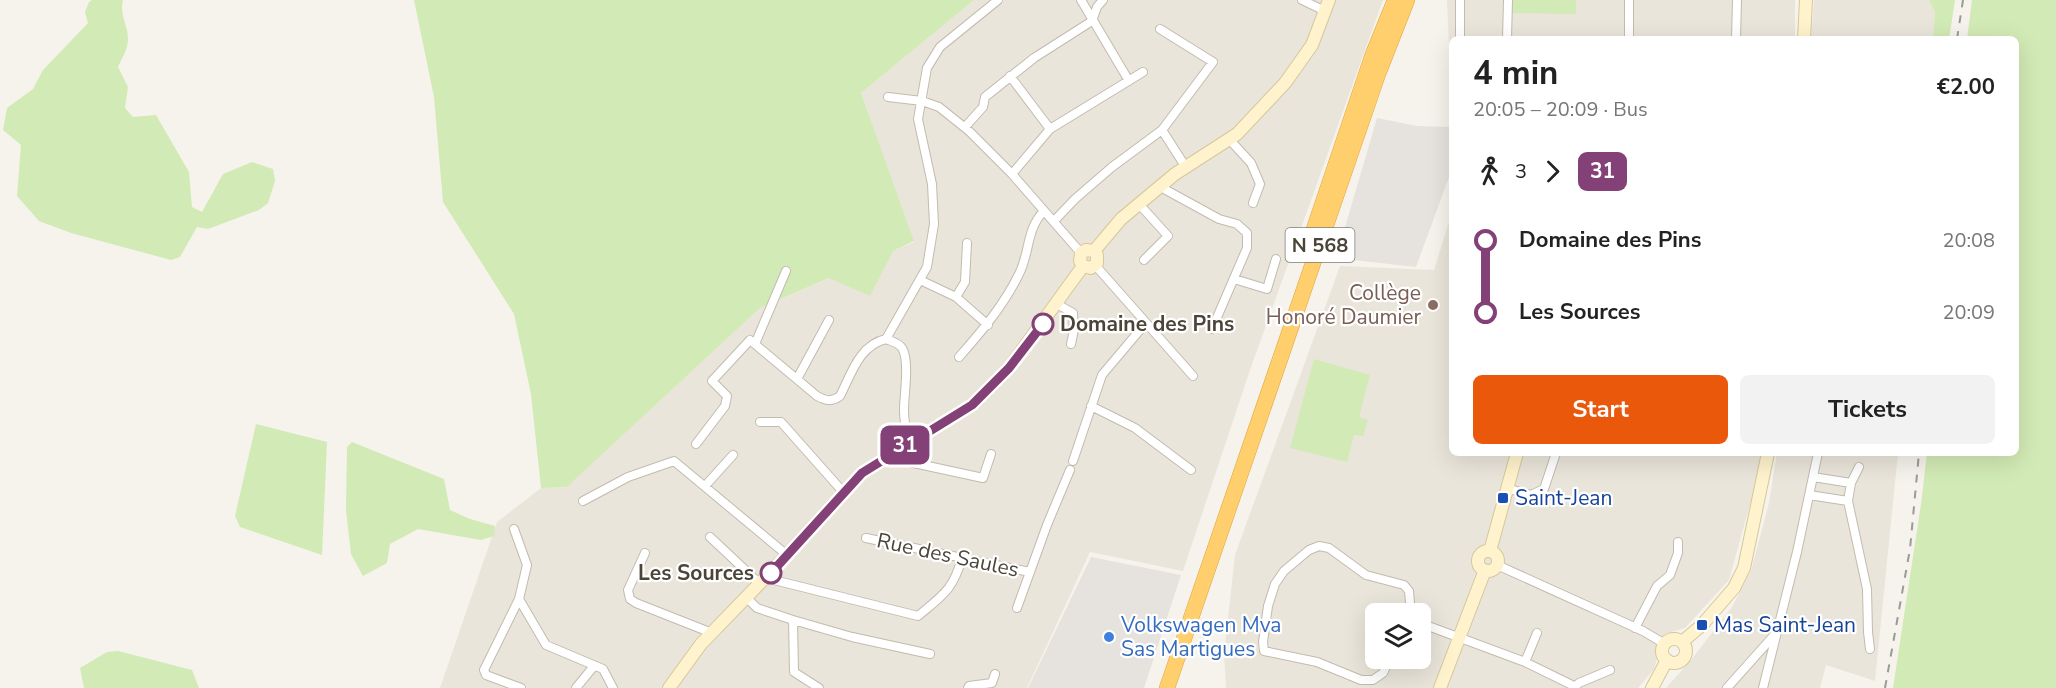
<!DOCTYPE html>
<html lang="en">
<head>
<meta charset="utf-8">
<style>
	:root { --surface:#fff; --page:#f2f2f2; --text:#222; --muted:#767676; --accent:#ea580c }
	body { margin:0; font-family:"Nunito Sans",sans-serif; background:var(--page); color:var(--text); height:100vh; display:flex; flex-direction:column; font-size:22px; white-space:nowrap }
	* { box-sizing:border-box; margin:0 }
	p { font-size:20px; color:var(--muted) }
	.icon { flex:none; width:33px; height:33px; fill:none; stroke:currentColor; stroke-width:2; stroke-linecap:round; stroke-linejoin:round }
	.map { position:relative; flex:1; overflow:hidden }
	.side { position:absolute; left:1449px; top:36px; width:570px; height:420px; display:flex; flex-direction:column; background:var(--surface); border-radius:9px; box-shadow:0 6px 24px #0002 }
	.side>* { flex:none }
	.badge { padding:0 12px; border-radius:9px; font-size:21px; line-height:39px }
	.buttons { position:absolute; left:1365px; top:603px; display:grid; gap:12px }
	.buttons a { display:grid; place-items:center; width:66px; height:66px; border-radius:9px; background:var(--surface); box-shadow:0 6px 24px #0002; font-size:30px }
	.map>.badge { position:absolute; translate:-50% -50%; box-shadow:0 0 0 3px #fff }
	.legs { display:flex; align-items:center; gap:9px; height:66px; padding:0 24px; font-size:20px }
	.legs p { margin-inline-start:auto }
	.headline { display:flex; align-items:center; justify-content:space-between; height:102px; padding:0 24px }
	h1 { font-size:33px; font-weight:700; line-height:45px }
	.primary-button { display:flex; gap:12px; margin-top:auto; padding:12px 24px }
	.primary-button a { flex:1; height:69px; border-radius:9px; background:var(--accent); color:#fff; font-size:24px; font-weight:700; line-height:69px; text-align:center }
	.primary-button a+a { background:var(--page); color:var(--text) }
	ul { padding:0 24px; list-style:none }
	li { display:flex; align-items:center; gap:21px; height:72px; font-size:22px }
	li i { display:grid; place-items:center; width:9px; height:100%; margin:0 8px; background:currentColor }
	li i::after { content:''; width:15px; height:15px; margin:-8px; border:4px solid; border-radius:50%; background:var(--surface) }
	li p { margin-inline-start:auto }
	li:first-child i { background:linear-gradient(#0000 50%,currentColor 0) }
	li:last-child i { background:linear-gradient(currentColor 50%,#0000 0) }
	.map>svg:first-child { display:block }
</style>
</head>
<body>
<div class="map">
<svg width="2056" height="688" viewBox="0 0 2056 688">
	<rect width="100%" height="100%" fill="#f6f3ec"/>
	<path fill="#eae5da" fill-rule="evenodd" d="M974 0H1383L1250 370 1183 571 1090 552 1027 688H440L497 522 541 488 567 487 760 308 914 242 861 93Z
		M1447 0H1795V39H1452V48L1449 47Z
		M1814 0H1929L1935 12 1933 39H1811Z
		M1452 212V453H1762L1760 468 1729 580 1685 628 1664 634 1654 669 1638 688H1226L1224 654 1235 555 1340 266 1434 270ZM1376 614H1420V658H1376Z
		M1777 453H1898L1875 681 1826 665 1820 688H1666L1691 660 1732 607 1751 571 1769 503Z"/>
	<path fill="#e6e2dd" d="M1377 118 1417 126 1452 127V169L1416 267 1336 258Z
		M1091 557 1181 575 1144 688H1028Z"/>
	<path fill="#d2eab5" d="M92 0H123C119 14 128 25 128 39 128 49 122 58 118 67L128 87 125 108 133 117 156 115 189 172 192 207 202 212 223 174 252 162 273 169 275 181 268 203 259 210 208 229 197 227 180 257 171 260 71 233 39 221 17 196 21 145 3 130 7 108 33 89 43 70 88 23 85 12 89 2Z
		M414 0H974L861 93 914 241 893 251 870 296 829 278 760 308 567 487 541 488 531 394 514 314 443 202 434 97Z
		M1511 0H1576V14L1511 13Z
		M1929 0H1955L1949 39H1933L1935 12Z
		M1972 0H2056V688H1893L1921 504 1927 453H2016V39H1967Z
		M1314 359 1370 375 1359 417 1368 420 1363 436 1354 435 1347 462 1290 448Z
		M256 424 327 442 322 555 240 527 235 516Z
		M352 442 444 479 450 510 470 519 495 526 494 536 481 540 418 529 390 544 387 563 363 576 351 554 346 511 347 447Z
		M118 651 192 670 199 688H84L80 668 107 652Z"/>
	<g fill="none" stroke-linecap="round" stroke-linejoin="round">
		<defs>
			<path id="street" d="M1081 0 1129 81
				M1302 0 1325 11
				M1160 29 1213 62 1162 130 1185 166
				M1460 39V0
				M1507 39 1508 0
				M1629 39V0
				M1736 39 1737 0
				M1010 76 1050 129
				M888 97 922 101 939 107 969 131 1012 174 1081 253
				M965 127 983 107 985 97 1034 58 1092 21 1097 7 1103 0
				M1229 139 1251 163 1260 184 1253 203
				M1012 174 1050 129 1143 72
				M1162 185 1166 190 1219 219 1237 224 1247 233V248L1212 329
				M1139 204 1168 236 1144 260
				M1054 221 1075 199 1112 167 1162 130
				M1095 265 1193 376
				M1234 279 1267 289 1276 259
				M920 280 956 297 988 325
				M956 297 965 282 967 243
				M1057 304 1073 313 1074 330 1071 344
				M886 339 927 267 934 224 932 184 918 119 927 68 940 47 998 0
				M755 344 786 271
				M959 357C982 331 1004 305 1019 274 1030 253 1026 229 1044 211
				M797 379 829 320
				M1091 406 1135 428 1191 470
				M760 422H781L844 493
				M696 444 725 406 727 396 712 381 750 340 817 396C826 401 832 402 840 396 851 375 859 345 886 339 891 341 899 343 902 348 910 361 904 394 904 410 904 421 906 431 909 442
				M886 457 983 478 991 454
				M1073 461 1102 375 1145 324
				M1859 467 1851 483 1848 501 1867 589 1868 632 1870 649
				M1813 477 1851 483
				M705 486 733 455
				M1506 488 1531 495 1544 489 1556 453
				M1809 495 1848 501
				M583 501 628 477 674 461 787 555
				M514 529 527 565 519 599 484 670 486 675 521 688
				M710 537 760 584
				M866 538 1030 572
				M645 553 628 590 630 599 636 603 712 633
				M1497 565 1643 631 1665 644
				M766 578 918 616C943 595 953 590 962 558
				M747 598 757 608 793 620 794 672 819 688
				M519 599 546 645 603 669 613 688
				M1017 608 1047 525 1070 470
				M793 620 852 637 930 654
				M1420 623 1525 662 1572 685 1573 688
				M1635 628 1657 586 1670 575 1678 553V542
				M1390 658 1383 673 1373 680H1361L1317 662 1264 651 1263 642 1268 606 1275 584 1284 571 1309 550 1319 546 1329 548 1366 575 1404 585 1409 591 1411 614
				M1525 662 1537 633
				M576 688 594 666
				M968 688 969 686 992 683 995 674
				M1573 688 1579 683 1610 670
				M1727 688 1777 632
				M1763 688 1797 552 1818 453"/>
			<path id="secondary" d="M1804 39 1806 0
				M1094 251 1121 219 1175 174 1237 134 1285 83 1312 45 1329 0
				M1083 266 1091 268 1097 263V255L1094 251
				M1083 266 1080 261 1081 253 1086 250 1094 251
				M1490 551 1517 453
				M1478 561a10 10 0 1 1 20 0a10 10 0 1 1-20 0Z
				M1662 651a12 12 0 1 1 24 0a12 12 0 1 1-24 0Z
				M1682 642 1702 625 1734 588 1744 568 1768 453
				M669 688 701 644 787 555 862 473 972 405 1009 368 1083 266
				M1440 688 1485 570
				M1652 688 1667 660"/>
			<path id="highway" d="M1314 229 1373 54 1395 0
				M1167 688 1378 74 1407 0"/>
		</defs>
		<use href="#street" stroke="#c2bbae" stroke-width="10"/>
		<use href="#secondary" stroke="#d6c79b" stroke-width="14"/>
		<use href="#highway" stroke="#e0a43c" stroke-width="16"/>
		<use href="#street" stroke="#fff" stroke-width="8"/>
		<use href="#secondary" stroke="#fff3cd" stroke-width="12"/>
		<use href="#highway" stroke="#ffcf6e" stroke-width="15"/>
		<path stroke="#9a9a9a" stroke-width="2" stroke-dasharray="8 8" stroke-linecap="butt" d="M1957 39 1963 0
			M1885 688 1910 549 1919 453"/>
	</g>
	<g fill="none" stroke-linecap="round" stroke-linejoin="round">
		<defs>
			<path id="line-1" d="M771 573 862 473 972 405 1009 368 1043 324"/>
		</defs>
		<use href="#line-1" stroke="#fff" stroke-width="14"/>
		<use href="#line-1" stroke="#844177" stroke-width="9"/>
	</g>
	<circle fill="#8d6e63" stroke="#fff" stroke-width="2" cx="1433" cy="305" r="6"/>
	<g fill="#fff" stroke="#844177" stroke-width="3">
		<circle cx="1043" cy="324" r="10"/>
		<circle cx="771" cy="573" r="10"/>
	</g>
	<g fill="#1a4fb4" stroke="#fff" stroke-width="2">
		<rect x="1497" y="492" width="12" height="12" rx="3"/>
		<rect x="1696" y="619" width="12" height="12" rx="3"/>
	</g>
	<circle fill="#3f7fe0" stroke="#fff" stroke-width="2" cx="1109" cy="637" r="6"/>
	<g text-anchor="middle" dominant-baseline="central" stroke-width="4.5" stroke-linejoin="round" paint-order="stroke">
		<rect fill="#fff" stroke="#817c74" stroke-width="1.5" x="1285.5" y="228" width="69" height="34" rx="4.5"/>
		<g font-size="20" font-weight="bold" fill="#4b4439">
			<text x="1320" y="245">N 568</text>
		</g>
		<g font-size="21" fill="#785e54" stroke="#fff" text-anchor="end">
			<text x="1421" y="293">Collège<tspan x="1421" dy="24">Honoré Daumier</tspan></text>
		</g>
		<g font-size="21" font-weight="bold" fill="#4b4439" stroke="#fff" text-anchor="start">
			<text x="1060" y="324">Domaine des Pins</text>
			<text x="754" y="573" text-anchor="end">Les Sources</text>
		</g>
		<g font-size="21" fill="#164399" stroke="#fff" text-anchor="start">
			<text x="1515" y="498">Saint-Jean</text>
			<text x="1714" y="625">Mas Saint-Jean</text>
		</g>
		<g font-size="21" fill="#4b4439" stroke="#fff">
			<text transform="translate(948 555) rotate(12)">Rue des Saules</text>
		</g>
		<g font-size="21" fill="#366cbe" stroke="#fff" text-anchor="start">
			<text x="1121" y="625">Volkswagen Mva<tspan x="1121" dy="24">Sas Martigues</tspan></text>
		</g>
	</g>
</svg>
<div class="buttons">
<a><svg class="icon" aria-label="layers" viewBox="0 0 24 24"><path d="M12 4l9 5-9 5-9-5zM3 14l9 5 9-5"/></svg></a>
</div>
<b class="badge" style="left:905px;top:445px;background:#844177;color:#fff">31</b>
<section class="side">
<div class="headline"><div><h1>4 min</h1><p>20:05 – 20:09 · Bus</p></div><b>€2.00</b></div>
<div class="legs"><svg class="icon" aria-label="walk" viewBox="0 0 24 24"><circle cx="13" cy="4" r="2"/><path d="M13 8l-2 6 4 7M11 14l-3 7M7 12l3-4h3l4 4"/></svg>3<svg class="icon" aria-label="forward" viewBox="0 0 24 24"><path d="M9 5l7 7-7 7"/></svg><b class="badge" style="background:#844177;color:#fff">31</b></div>
<ul>
<li><i style="color:#844177"></i><b>Domaine des Pins</b><p>20:08</p></li>
<li><i style="color:#844177"></i><b>Les Sources</b><p>20:09</p></li>
</ul>
<div class="primary-button"><a>Start</a><a>Tickets</a></div>
</section>
</div>
</body>
</html>
